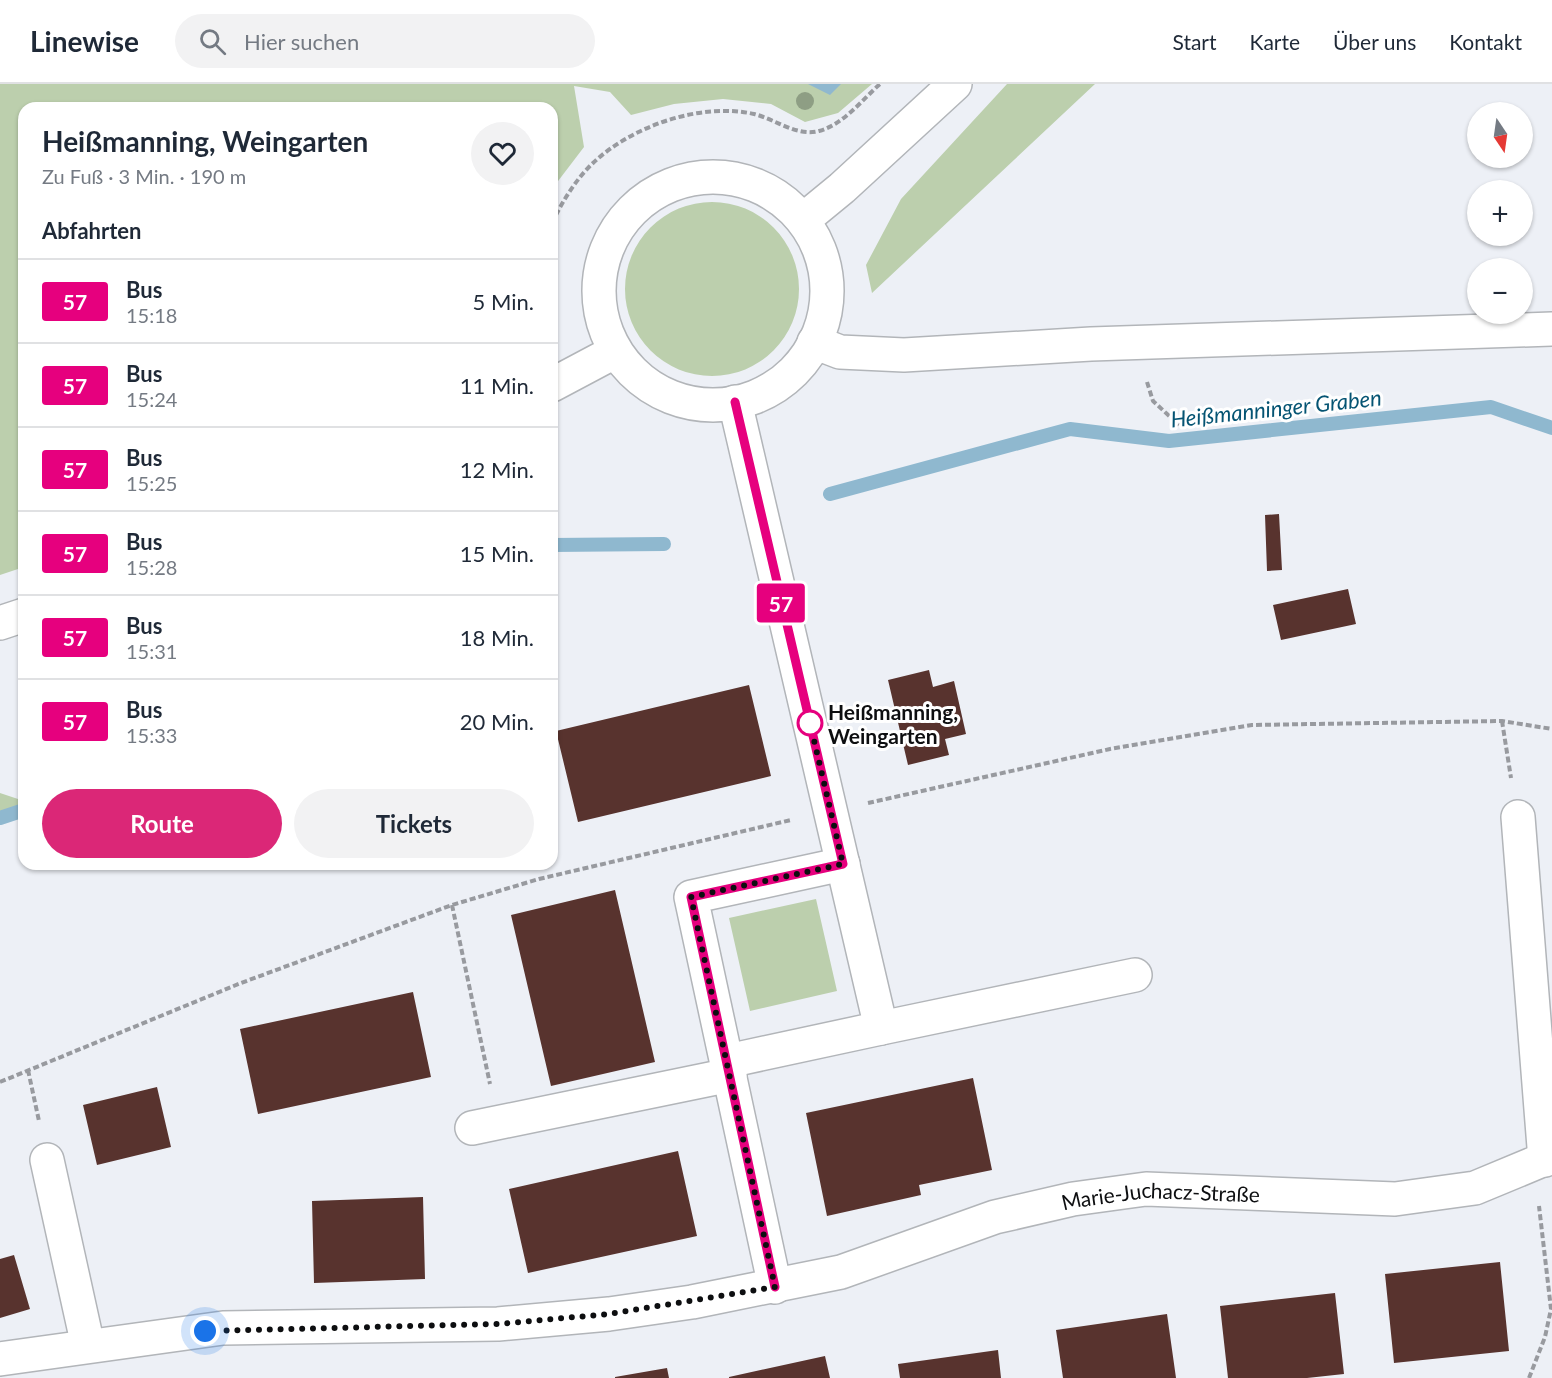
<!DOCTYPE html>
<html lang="de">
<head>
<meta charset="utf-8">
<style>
	:root { --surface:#fff; --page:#f2f2f3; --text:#1f2937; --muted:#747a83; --line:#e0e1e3; --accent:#db2777 }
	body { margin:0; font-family:Lato,sans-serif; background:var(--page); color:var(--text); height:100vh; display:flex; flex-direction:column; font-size:22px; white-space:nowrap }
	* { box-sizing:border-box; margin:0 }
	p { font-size:20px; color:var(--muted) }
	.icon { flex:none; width:33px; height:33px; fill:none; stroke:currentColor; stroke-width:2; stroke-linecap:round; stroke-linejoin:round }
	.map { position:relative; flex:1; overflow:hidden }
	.sheet { position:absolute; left:18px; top:18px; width:540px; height:768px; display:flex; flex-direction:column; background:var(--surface); border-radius:18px; box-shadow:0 2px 4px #0004 }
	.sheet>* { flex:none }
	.badge { padding:0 12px; border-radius:4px; font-size:21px; line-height:39px }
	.needle { width:39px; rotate:167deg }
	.controls { position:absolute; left:1467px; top:18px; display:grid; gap:12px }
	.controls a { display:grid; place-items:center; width:66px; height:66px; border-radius:50%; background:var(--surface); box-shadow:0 2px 4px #0004; font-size:30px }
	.you { position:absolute; width:30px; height:30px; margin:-15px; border:4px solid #fff; border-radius:50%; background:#1a73e8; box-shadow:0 0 0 9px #1a73e833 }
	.map>.badge { position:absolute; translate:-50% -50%; box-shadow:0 0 0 3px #fff }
	h2 { padding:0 24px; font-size:22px; line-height:54px }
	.round { display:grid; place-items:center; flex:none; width:63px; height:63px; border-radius:32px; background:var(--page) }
	.head { display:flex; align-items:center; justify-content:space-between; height:102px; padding:0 24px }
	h1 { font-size:28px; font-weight:700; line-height:45px }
	.primary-button { display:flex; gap:12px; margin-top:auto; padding:12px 24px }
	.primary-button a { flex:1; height:69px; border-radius:36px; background:var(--accent); color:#fff; font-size:24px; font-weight:700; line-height:69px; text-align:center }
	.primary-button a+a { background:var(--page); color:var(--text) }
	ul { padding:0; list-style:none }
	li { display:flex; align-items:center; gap:18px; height:84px; padding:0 24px; border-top:2px solid var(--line) }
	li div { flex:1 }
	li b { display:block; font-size:22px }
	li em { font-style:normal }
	li .badge { min-width:66px; font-weight:700; text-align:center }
	header { display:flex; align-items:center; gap:36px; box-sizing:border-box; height:84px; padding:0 30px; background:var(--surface); border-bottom:2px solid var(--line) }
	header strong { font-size:28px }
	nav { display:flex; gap:33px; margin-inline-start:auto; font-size:21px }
	.search { width:420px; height:54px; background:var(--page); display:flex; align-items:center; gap:15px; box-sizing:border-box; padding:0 21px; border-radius:33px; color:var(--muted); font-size:22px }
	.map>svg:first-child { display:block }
</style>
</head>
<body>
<header>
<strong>Linewise</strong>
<div class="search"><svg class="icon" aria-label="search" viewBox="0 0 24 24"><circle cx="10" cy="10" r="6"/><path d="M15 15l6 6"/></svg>Hier suchen</div>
<nav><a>Start</a><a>Karte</a><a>Über uns</a><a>Kontakt</a></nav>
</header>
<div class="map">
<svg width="1552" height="1294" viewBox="0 0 1552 1294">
	<rect width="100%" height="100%" fill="#edf0f6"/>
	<path fill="#bccfad" d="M0 0H872L838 29 805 38 771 20 723 15 674 20 631 31 610 8 574 2 584 63 552 105V24H24V483L0 491Z
		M1007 0H1095L872 209 866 181 901 115Z
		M625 205a87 87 0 1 1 174 0a87 87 0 1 1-174 0Z
		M0 709 24 717V726L0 734Z
		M816 815 837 907 750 927 729 834Z"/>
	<path fill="#8fb8cf" d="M808 0H841L830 11Z"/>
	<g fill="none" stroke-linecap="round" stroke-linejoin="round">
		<path stroke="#8fb8cf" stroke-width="14" d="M830 410 1070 345 1169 357 1491 323 1552 344
			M552 461 664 460
			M0 734 24 726"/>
	</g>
	<path fill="#58332e" d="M1279 430 1282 486 1267 487 1265 431Z
		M1348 505 1356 540 1281 556 1273 521Z
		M929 586 933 603 954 597 966 650 945 655 949 671 908 681 888 596Z
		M749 601 771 692 578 738 556 647Z
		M615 806 655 978 551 1002 511 831Z
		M413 908 431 993 258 1030 240 945Z
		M973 994 992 1086 919 1101 921 1111 827 1132 806 1029Z
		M157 1003 171 1063 97 1081 83 1021Z
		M678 1067 697 1152 528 1189 509 1105Z
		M423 1113 425 1195 314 1199 312 1117Z
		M14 1171 30 1225 0 1234V1175Z
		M1500 1178 1509 1267 1394 1279 1385 1190Z
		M1335 1209 1344 1290 1307 1294H1228L1220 1222Z
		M1167 1230 1176 1294H1063L1056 1246Z
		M998 1266 1001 1294H900L898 1280Z
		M825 1272 830 1294H729V1293Z
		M667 1284 669 1294H615V1293Z"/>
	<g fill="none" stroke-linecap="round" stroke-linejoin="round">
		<defs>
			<g id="minor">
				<path d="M814 258 840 268 904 271 1091 260 1552 245"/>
				<path d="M1518 733 1545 1076"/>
				<path d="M881 944 1135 891"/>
				<path d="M728 977 881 944 735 318"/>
				<path d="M472 1044 730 991"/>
				<path d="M47 1076 88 1262"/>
				<path d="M775 1203 691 813 843 780"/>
				<path id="s1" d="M0 1275 223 1244 498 1240 609 1230 692 1218 841 1188 995 1133 1073 1115 1146 1105 1395 1115 1475 1104 1552 1072"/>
			</g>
			<path id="major" d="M599 207a114 114 0 1 1 228 0a114 114 0 1 1-228 0Z
				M803 136 842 104 955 0
				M552 301 616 267
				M0 539 24 531"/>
		</defs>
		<use href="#minor" stroke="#b2b5b9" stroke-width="36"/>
		<use href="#major" stroke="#b2b5b9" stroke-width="36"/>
		<path stroke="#989a9f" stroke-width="4" stroke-dasharray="6 3" stroke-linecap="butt" d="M552 139C562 118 576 95 593 79 632 42 701 18 754 30 775 35 797 53 819 47 844 40 862 16 880 0
			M1147 298 1153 317 1179 341
			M1502 637 1511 694
			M868 719 1110 665 1252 641 1502 637 1552 645
			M452 821 490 1000
			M28 986 39 1037
			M0 998 241 899 452 821 539 795 791 736
			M1529 1294 1545 1253 1551 1225 1539 1122"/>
		<use href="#minor" stroke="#fff" stroke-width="33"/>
		<use href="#major" stroke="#fff" stroke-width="33"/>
	</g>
	<circle fill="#8e9e84" cx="805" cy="17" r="9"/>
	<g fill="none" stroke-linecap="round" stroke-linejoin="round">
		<defs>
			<path id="line" d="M735 318 843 780 691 813 775 1203"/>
		</defs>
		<use href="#line" stroke="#fff" stroke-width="14"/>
		<use href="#line" stroke="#e6007e" stroke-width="9"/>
		<path stroke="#0d0e10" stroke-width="6" stroke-dasharray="0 10.8" d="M205 1247 498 1240 609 1230 775 1203 691 813 843 780 810 639"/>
	</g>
	<circle fill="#fff" stroke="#e6007e" stroke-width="3" cx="810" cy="639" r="12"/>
	<g text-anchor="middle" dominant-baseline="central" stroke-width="6" stroke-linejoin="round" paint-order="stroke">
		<g font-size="21" font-weight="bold" fill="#0d0e10" stroke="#fff" text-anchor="start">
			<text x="828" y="627">Heißmanning,<tspan x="828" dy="24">Weingarten</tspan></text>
		</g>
		<g font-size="21" fill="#0d0e10" stroke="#fff">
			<text stroke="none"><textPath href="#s1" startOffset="1179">Marie-Juchacz-Straße</textPath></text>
		</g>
		<g font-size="22" font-style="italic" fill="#055473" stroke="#fff">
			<text transform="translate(1276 324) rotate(-6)">Heißmanninger Graben</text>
		</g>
	</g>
</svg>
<div class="controls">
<a><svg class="needle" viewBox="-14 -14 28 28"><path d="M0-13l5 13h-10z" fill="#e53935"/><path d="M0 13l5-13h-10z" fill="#747a83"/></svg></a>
<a>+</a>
<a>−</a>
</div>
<div class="you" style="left:205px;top:1247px"></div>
<b class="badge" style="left:781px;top:519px;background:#e6007e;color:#fff">57</b>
<section class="sheet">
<div class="head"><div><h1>Heißmanning, Weingarten</h1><p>Zu Fuß · 3 Min. · 190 m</p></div><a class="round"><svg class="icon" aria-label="heart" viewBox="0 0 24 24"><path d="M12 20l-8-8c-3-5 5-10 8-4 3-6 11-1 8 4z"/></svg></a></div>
<h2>Abfahrten</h2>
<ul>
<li><span class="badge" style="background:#e6007e;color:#fff">57</span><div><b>Bus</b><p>15:18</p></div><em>5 Min.</em></li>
<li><span class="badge" style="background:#e6007e;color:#fff">57</span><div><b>Bus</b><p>15:24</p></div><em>11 Min.</em></li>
<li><span class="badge" style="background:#e6007e;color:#fff">57</span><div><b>Bus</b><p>15:25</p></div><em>12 Min.</em></li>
<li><span class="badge" style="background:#e6007e;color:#fff">57</span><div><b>Bus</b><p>15:28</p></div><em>15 Min.</em></li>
<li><span class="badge" style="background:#e6007e;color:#fff">57</span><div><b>Bus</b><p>15:31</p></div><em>18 Min.</em></li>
<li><span class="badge" style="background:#e6007e;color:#fff">57</span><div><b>Bus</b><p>15:33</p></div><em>20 Min.</em></li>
</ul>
<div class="primary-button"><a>Route</a><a>Tickets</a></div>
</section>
</div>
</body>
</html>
